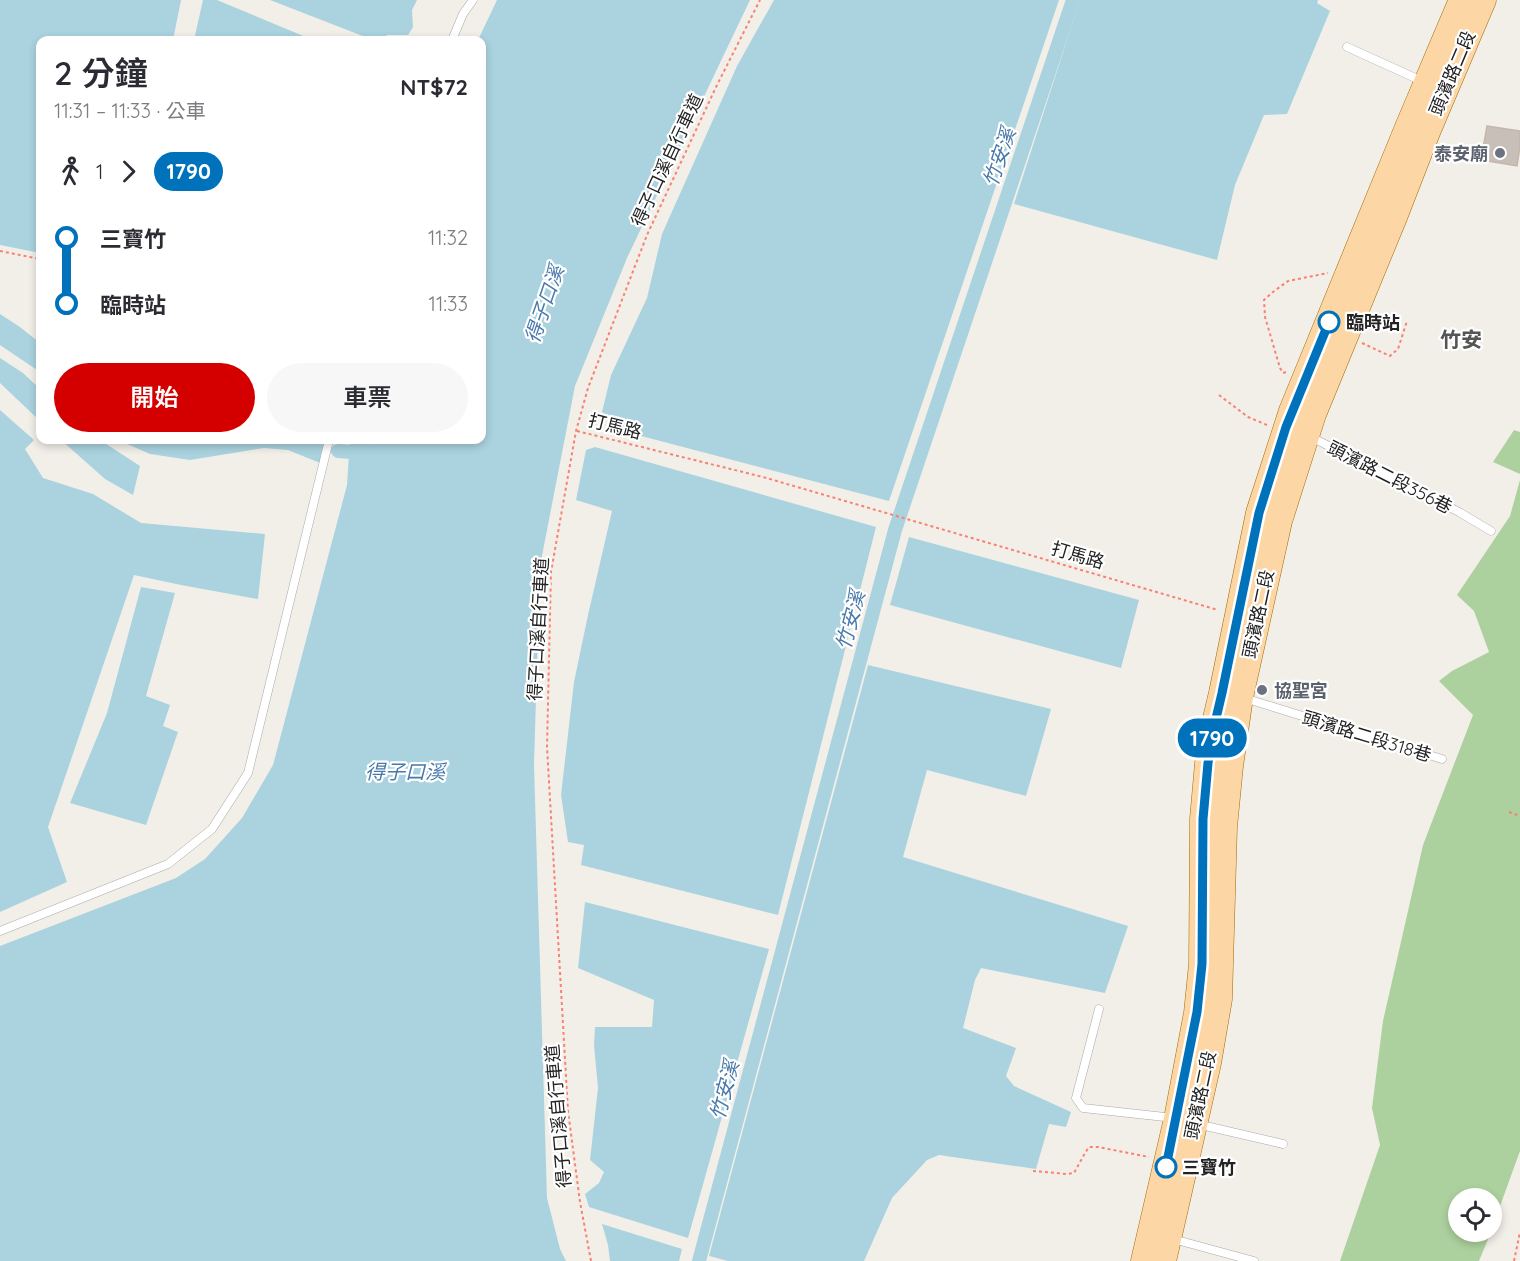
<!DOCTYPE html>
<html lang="zh-TW">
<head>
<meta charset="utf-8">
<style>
	:root { --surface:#fff; --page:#f7f7f7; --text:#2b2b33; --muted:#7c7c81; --accent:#d40000 }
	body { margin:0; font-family:Quicksand,"Noto Sans TC",sans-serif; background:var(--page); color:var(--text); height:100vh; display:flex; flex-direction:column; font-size:22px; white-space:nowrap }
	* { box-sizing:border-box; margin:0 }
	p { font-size:20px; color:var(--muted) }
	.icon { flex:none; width:33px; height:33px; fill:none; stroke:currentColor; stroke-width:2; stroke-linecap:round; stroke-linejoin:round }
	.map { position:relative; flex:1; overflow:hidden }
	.sheet { position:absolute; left:36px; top:36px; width:450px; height:408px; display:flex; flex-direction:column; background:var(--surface); border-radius:12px; box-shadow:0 3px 9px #0003 }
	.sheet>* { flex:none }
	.badge { padding:0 12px; border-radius:20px; font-size:21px; line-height:39px }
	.buttons { position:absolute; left:1448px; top:1188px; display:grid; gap:12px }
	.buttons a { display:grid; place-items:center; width:54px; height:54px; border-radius:50%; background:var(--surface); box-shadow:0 3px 9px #0003; font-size:30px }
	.map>.badge { position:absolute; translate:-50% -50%; box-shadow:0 0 0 3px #fff }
	.legs { display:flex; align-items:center; gap:9px; height:66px; padding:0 18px; font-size:20px }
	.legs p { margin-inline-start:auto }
	.overview { display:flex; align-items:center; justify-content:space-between; height:102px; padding:0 18px }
	h1 { font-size:33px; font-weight:600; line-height:45px }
	.cta { display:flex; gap:12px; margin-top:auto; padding:12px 18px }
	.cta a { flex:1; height:69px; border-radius:36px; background:var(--accent); color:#fff; font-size:24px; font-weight:600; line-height:69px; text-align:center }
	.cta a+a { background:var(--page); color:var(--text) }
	ul { padding:0 18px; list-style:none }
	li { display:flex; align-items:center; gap:21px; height:66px; font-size:22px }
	li i { display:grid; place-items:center; width:9px; height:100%; margin:0 8px; background:currentColor }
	li i::after { content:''; width:15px; height:15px; margin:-8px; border:4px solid; border-radius:50%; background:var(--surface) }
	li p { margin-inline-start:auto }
	li:first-child i { background:linear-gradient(#0000 50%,currentColor 0) }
	li:last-child i { background:linear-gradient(currentColor 50%,#0000 0) }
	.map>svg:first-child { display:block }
</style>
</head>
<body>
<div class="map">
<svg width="1520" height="1261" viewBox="0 0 1520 1261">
	<rect width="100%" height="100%" fill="#f2efe9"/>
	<path fill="#add19e" d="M1514 430 1520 432V474L1493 462Z
		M1520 480V1151L1491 1231V1198H1458V1232H1491L1479 1261H1340L1380 1145 1372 1108 1383 1021 1423 845 1473 715 1439 681 1452 671 1489 652 1474 611 1457 595 1510 516Z"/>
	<path fill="#aad3df" d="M0 0H181L173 40H40V253L0 245Z
		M203 0H217L313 40H194Z
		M270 0H417L412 10 413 27 408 35H387L381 40H373Z
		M497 0H750L627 258 575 386 540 566 534 765 547 1198 560 1249 566 1261H0V946L176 878 205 859 242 818 273 765 347 485 350 440H482V40H478Z
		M774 0H1059L889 501 626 432 602 412 611 375 647 298 662 234 737 66Z
		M1080 0H1318L1317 3 1330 11 1287 114 1264 115 1235 185 1217 260 1014 204Z
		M0 314 20 327 40 343V372L0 345Z
		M0 358 23 373 40 389V421L0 383Z
		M0 410 34 440 25 449 43 478 93 494 141 523 265 534 258 599 181 585 134 575 48 827 67 882 0 912Z
		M61 440H100L140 466 133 495 105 479Z
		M118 440H326L320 463 288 450 264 448 190 460 150 454Z
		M595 447 876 527 778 915 581 865 584 845 568 842 561 795 574 682 588 615 612 511 576 500 586 450Z
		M909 537 1139 600 1121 668 890 605Z
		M141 587 175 593 146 696 170 705 163 726 178 732 146 825 70 803 107 713Z
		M868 665 1051 709 1026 796 927 770 903 857 1128 926 1105 993 981 968 975 980 963 1028 1016 1048 1006 1076 1014 1086 1071 1112 1066 1127 1049 1124 1036 1169 939 1155 927 1160 892 1198 864 1261H728L709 1256Z
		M585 902 769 949 688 1238 589 1207 585 1194 599 1183 604 1172 590 1160 598 1088 594 1045 595 1027H652L654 1000 578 968Z
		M602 1224 682 1249 679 1261H610L608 1245Z"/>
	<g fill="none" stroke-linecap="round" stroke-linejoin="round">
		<path stroke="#aad3df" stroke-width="14" d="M338 451 366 453
			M699 1261 895 530 1073 0"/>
	</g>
	<path fill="#c7bfb8" stroke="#c4b6ab" stroke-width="1.5" d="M1487 126 1520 131V146L1517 166 1481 160Z"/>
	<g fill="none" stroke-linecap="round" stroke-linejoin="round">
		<defs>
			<path id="service" d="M452 40 463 14 473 0
				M1347 47 1422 81
				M1309 436 1459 512 1491 531
				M1244 698 1442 759
				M0 931 168 864 212 829 248 773 329 440
				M1099 1009 1076 1098 1083 1108 1174 1118
				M1197 1124 1283 1144
				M1173 1239 1254 1261"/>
			<path id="primary" d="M1144 1261 1177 1119 1197 1013 1202 964 1203 819 1208 763 1214 727 1222 693 1259 513 1292 411 1409 125 1462 0
				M1163 1261 1208 1063 1219 999 1224 827 1230 766 1240 697 1279 521 1313 414 1394 217 1427 132 1483 0"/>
		</defs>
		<use href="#service" stroke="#a9a9a9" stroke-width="9"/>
		<use href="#primary" stroke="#a06b00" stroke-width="27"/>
		<path stroke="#fa8072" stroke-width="2" stroke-dasharray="3 3" stroke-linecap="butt" d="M0 251 40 259
			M1362 343 1390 356 1398 349 1407 321
			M1286 372 1283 373 1280 368 1265 317 1264 300 1273 292 1288 281 1328 273
			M1219 395 1248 417 1267 425
			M577 431 763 477 1218 610
			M1509 812 1520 816
			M1033 1171 1067 1174 1074 1173 1085 1153 1089 1147H1098L1149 1157
			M591 1261 580 1202 568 1111 547 747 551 572 576 431 588 388 647 235 717 85 760 0
			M1514 1261 1520 1232"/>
		<use href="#service" stroke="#fff" stroke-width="8"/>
		<use href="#primary" stroke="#fcd6a4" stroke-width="26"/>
	</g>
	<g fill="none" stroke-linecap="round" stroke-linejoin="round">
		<defs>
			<path id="line-1" d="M1166 1167 1197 1012 1202 964 1203 819 1208 763 1214 727 1222 693 1259 513 1286 427 1329 322"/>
		</defs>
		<use href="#line-1" stroke="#fff" stroke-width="14"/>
		<use href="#line-1" stroke="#0072bc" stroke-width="9"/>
	</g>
	<g fill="#6b7280" stroke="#fff" stroke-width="2">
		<circle cx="1500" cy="153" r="6"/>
		<circle cx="1262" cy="690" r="6"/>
	</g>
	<g fill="#fff" stroke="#0072bc" stroke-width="3">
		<circle cx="1329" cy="322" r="10"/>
		<circle cx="1166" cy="1167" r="10"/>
	</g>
	<g text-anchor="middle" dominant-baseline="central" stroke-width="4.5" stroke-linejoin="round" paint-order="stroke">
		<g font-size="18" fill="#222" stroke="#fff">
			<text transform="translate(1452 73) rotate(-67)">頭濱路二段</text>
			<text transform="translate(667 160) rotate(-65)">得子口溪自行車道</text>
			<text transform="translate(615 426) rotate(14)">打馬路</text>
			<text transform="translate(1390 477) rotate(27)">頭濱路二段356巷</text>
			<text transform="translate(1078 555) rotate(16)">打馬路</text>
			<text transform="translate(1258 614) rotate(-78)">頭濱路二段</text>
			<text transform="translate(538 629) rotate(-87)">得子口溪自行車道</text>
			<text transform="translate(1367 736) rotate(17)">頭濱路二段318巷</text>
			<text transform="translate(1200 1095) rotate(-78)">頭濱路二段</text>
			<text transform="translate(558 1116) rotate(-95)">得子口溪自行車道</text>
		</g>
		<g font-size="18" font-weight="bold" fill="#5b616d" stroke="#fff" text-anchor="end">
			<text x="1488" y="153">泰安廟</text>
			<text x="1274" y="690" text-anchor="start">協聖宮</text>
		</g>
		<g font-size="18" font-weight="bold" fill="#222" stroke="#fff" text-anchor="start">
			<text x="1346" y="322">臨時站</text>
			<text x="1182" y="1167">三寶竹</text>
		</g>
		<g font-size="20" font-style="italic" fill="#4a7aab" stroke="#fff">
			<text transform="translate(999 157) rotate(-71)">竹安溪</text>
			<text transform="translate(544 304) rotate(-71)">得子口溪</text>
			<text transform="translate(850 620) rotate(-75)">竹安溪</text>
			<text x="405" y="771">得子口溪</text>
			<text transform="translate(724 1090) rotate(-75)">竹安溪</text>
		</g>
		<g font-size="21" font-weight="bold" fill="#555" stroke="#fff">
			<text x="1461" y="339">竹安</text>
		</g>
	</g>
</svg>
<div class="buttons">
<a><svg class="icon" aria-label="locate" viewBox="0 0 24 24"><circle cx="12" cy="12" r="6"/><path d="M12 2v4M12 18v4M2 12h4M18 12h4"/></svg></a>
</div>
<b class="badge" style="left:1212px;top:738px;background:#0072bc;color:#fff">1790</b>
<section class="sheet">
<div class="overview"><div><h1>2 分鐘</h1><p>11:31 – 11:33 · 公車</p></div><b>NT$72</b></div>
<div class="legs"><svg class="icon" aria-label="walk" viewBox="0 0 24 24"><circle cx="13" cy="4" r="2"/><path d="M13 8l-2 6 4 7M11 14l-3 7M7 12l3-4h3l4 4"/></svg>1<svg class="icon" aria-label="forward" viewBox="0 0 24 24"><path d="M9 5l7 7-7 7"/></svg><b class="badge" style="background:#0072bc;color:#fff">1790</b></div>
<ul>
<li><i style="color:#0072bc"></i><b>三寶竹</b><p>11:32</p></li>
<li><i style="color:#0072bc"></i><b>臨時站</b><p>11:33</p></li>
</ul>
<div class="cta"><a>開始</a><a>車票</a></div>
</section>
</div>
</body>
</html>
